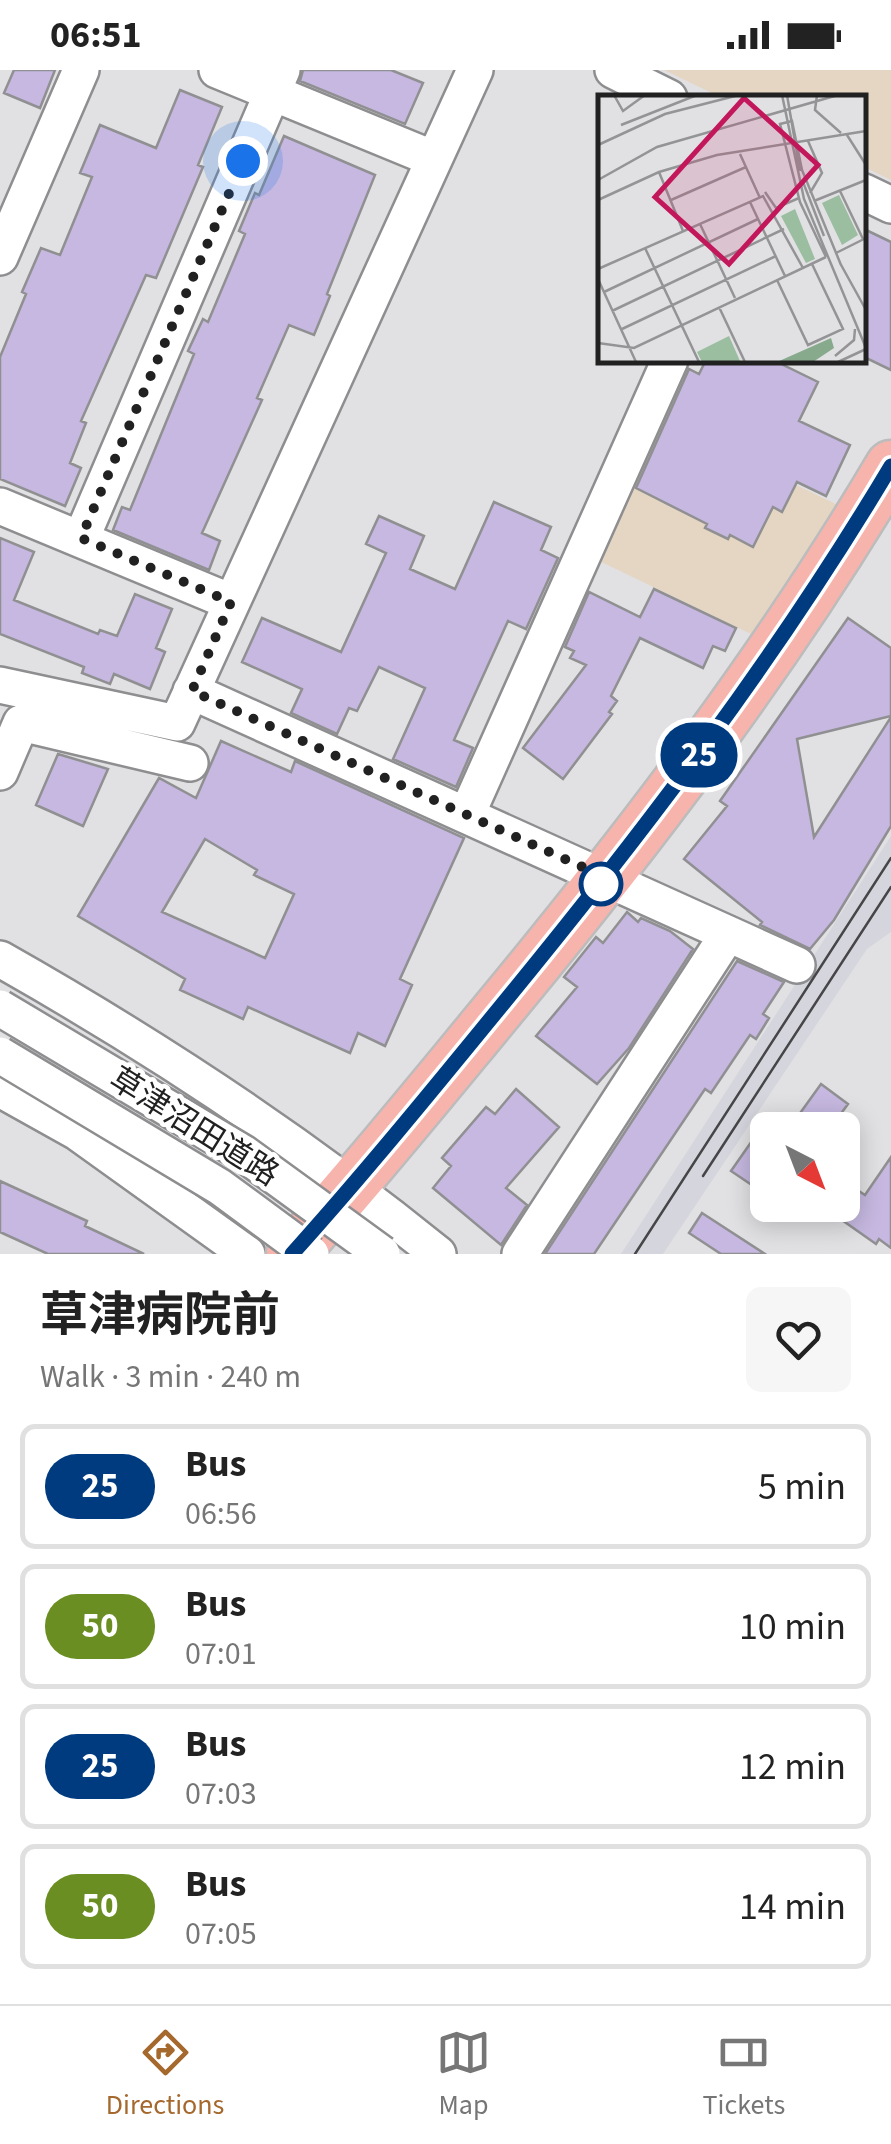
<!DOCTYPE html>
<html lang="en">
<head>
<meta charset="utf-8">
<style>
	:root { --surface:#fff; --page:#f6f6f6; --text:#222; --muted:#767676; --line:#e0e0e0; --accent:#a5682d }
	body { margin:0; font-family:"Source Sans 3","Noto Sans JP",sans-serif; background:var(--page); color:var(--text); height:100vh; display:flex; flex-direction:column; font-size:38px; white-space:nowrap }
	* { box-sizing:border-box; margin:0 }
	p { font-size:32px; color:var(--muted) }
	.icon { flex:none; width:55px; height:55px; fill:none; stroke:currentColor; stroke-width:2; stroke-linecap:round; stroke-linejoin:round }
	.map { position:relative; height:1184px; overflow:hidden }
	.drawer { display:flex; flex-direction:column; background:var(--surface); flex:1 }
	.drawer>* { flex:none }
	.badge { padding:0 20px; border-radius:32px; font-size:35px; line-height:65px }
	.needle { width:65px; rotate:138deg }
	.fabs { position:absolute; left:750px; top:1042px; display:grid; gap:20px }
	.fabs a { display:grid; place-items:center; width:110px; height:110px; border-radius:15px; background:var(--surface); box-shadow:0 5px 25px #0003; font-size:50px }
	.you { position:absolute; width:50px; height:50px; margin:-25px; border:8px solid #fff; border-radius:50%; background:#1a73e8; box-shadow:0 0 0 15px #1a73e833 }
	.map>.badge { position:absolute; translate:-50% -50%; box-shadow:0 0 0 5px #fff }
	.round { display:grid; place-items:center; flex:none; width:105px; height:105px; border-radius:15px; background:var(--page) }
	.summary { display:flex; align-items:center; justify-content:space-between; height:170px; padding:0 40px }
	h1 { font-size:48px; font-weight:700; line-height:75px }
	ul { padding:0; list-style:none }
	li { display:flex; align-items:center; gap:30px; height:125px; margin:0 20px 15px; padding:0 20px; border:5px solid var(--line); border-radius:15px }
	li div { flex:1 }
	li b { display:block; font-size:38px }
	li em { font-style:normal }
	li .badge { min-width:110px; font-weight:700; text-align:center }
	.status { display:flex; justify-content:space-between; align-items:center; height:70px; padding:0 50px; background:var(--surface); direction:ltr }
	.status svg { height:28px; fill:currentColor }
	.tabs { display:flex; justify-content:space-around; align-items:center; height:140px; border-top:2px solid var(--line); background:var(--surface); font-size:28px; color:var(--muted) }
	.tabs a { display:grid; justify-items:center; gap:5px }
	.tabs .active { color:var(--accent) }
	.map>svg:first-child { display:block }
</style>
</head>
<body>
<div class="status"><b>06:51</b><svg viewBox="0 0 49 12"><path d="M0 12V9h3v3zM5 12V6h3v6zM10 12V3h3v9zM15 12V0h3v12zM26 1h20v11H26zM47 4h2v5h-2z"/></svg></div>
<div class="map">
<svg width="891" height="1184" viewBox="0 0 891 1184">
	<rect width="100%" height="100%" fill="#e1e1e4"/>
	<path fill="#e4d6c3" d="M664 0H891V110L864 97V28L720 27Z
		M655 348 838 435 753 565 593 488Z"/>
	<path fill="#d5d5de" d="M891 766V862L867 879 663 1184H621Z"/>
	<path fill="#c6b8e0" stroke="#909092" stroke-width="2.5" fill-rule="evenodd" d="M14 0H55L40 38 4 23Z
		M303 0H391L423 13 405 54 300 11Z
		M180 20 222 37 198 95 203 97 156 208 146 205 81 351 86 353 70 393 81 398 65 436 0 409V287L26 224 22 222 41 178 60 185 92 107 80 103 100 55 156 78Z
		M284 66 375 105 327 224 330 226 314 265 289 255 257 328 262 330 202 463 220 471 209 500 113 460 122 437 130 440 194 284 188 281 203 249 208 252 245 164 239 161 255 123 259 125Z
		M864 159 891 172V300L864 287Z
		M706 290H773L818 312 799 351 850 375 826 426 797 412 782 442 773 437 753 477 730 465 728 469 705 458 707 454 636 418 689 299 699 304Z
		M494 432 551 457 541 480 558 488 526 559 508 551 454 670 473 678 456 717 393 689 425 618 379 597 357 641 349 638 337 664 291 643 302 619 242 592 262 548 341 582 386 483 366 474 379 446 424 466 410 499 455 519Z
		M0 468 34 482 14 530 98 564 100 560 117 566 135 524 172 539 156 578 165 582 150 619 114 604 110 614 82 603 84 597 0 564Z
		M654 519 736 558 725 581 713 576 703 598 640 568 611 626 617 631 609 642 612 644 563 709 523 678 586 595 570 588 574 581 565 577 589 522 640 547Z
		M848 548 891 578V646L797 669 814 767 891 647V756L834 850 810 879 760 855 762 852 684 789 727 736 720 731Z
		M221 671 291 702 295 691 464 768 400 909 412 915 385 976 358 963 350 983 248 937 243 949 180 920 185 909 78 846 159 708 196 728ZM205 769 257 800 254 805 294 824 265 888 162 842Z
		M58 684 108 699 83 756 36 735Z
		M627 842 638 852 641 848 670 861 693 879 629 978 597 1014 536 966 577 917 564 907 596 867 603 873Z
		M737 891 784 912 763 944 769 948 756 969 750 965 711 1023 705 1019 594 1184H545Z
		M821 1014 848 1034 829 1060H788Z
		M516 1019 559 1057 506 1118 527 1135 501 1175 433 1118 451 1096 442 1088 486 1037 495 1044Z
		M768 1048V1126L731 1101Z
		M891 1087V1178L879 1169 876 1174 842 1150V1110L865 1125Z
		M0 1111 87 1151 85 1156 144 1184H48L0 1162Z
		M702 1143 765 1184H721L689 1163Z"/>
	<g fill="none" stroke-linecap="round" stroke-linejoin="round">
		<defs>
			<path id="minor" d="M217 0 434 89
				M613 0 669 28
				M864 122 891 135
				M0 187 81 0
				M0 436 231 532
				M81 469 282 0
				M0 615 177 653 475 0
				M191 621 797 895
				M0 702 21 653 190 693
				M467 744 670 290
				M0 889C154 976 300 1072 438 1184
				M0 1019 77 1062 247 1184
				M520 1184 728 864"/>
			<path id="highway" d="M292 1184C361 1107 426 1027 492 947 637 772 775 592 891 396"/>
		</defs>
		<use href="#minor" stroke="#8e8e90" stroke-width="40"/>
		<use href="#highway" stroke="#bcbcbd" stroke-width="55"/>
		<use href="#minor" stroke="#fff" stroke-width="35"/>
		<use href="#highway" stroke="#f7b4ad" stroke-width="50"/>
		<path stroke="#464648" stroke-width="2.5" d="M703 1106 891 817
			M635 1184 891 788"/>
		<defs>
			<path id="minor-bridge" d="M0 938 243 1083 382 1184
				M0 985 220 1117 311 1184"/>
		</defs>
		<use href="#minor-bridge" stroke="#8e8e90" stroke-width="40" stroke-linecap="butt"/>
		<use href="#minor-bridge" stroke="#fff" stroke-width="35"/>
	</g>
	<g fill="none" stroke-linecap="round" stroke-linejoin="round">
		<defs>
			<path id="line" d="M292 1184C363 1105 430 1023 497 941 640 767 776 589 891 396"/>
		</defs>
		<use href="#line" stroke="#fff" stroke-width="22"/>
		<use href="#line" stroke="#003b80" stroke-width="15"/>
		<path stroke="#212122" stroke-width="10" stroke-dasharray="0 18" d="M243 91 81 468 231 532 192 621 607 808 601 814"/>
	</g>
	<circle fill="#fff" stroke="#003b80" stroke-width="5" cx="601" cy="814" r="20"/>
	<g text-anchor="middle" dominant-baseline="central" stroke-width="9" stroke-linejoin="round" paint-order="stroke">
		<g font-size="32" fill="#212122" stroke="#fff">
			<text transform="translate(194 1057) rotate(32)">草津沼田道路</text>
		</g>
	</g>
	<g transform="translate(598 25)">
		<rect width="268" height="268" fill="#e1e1e4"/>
		<path d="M241 100 260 140 244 150 224 108ZM197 114 217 164 208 168 183 121ZM131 241 142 266 104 267 99 257Z" fill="#9bbda0"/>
		<path d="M233 243 236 253 215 267H179Z" fill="#87aa8c"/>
		<path fill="none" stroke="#949496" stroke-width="2.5" d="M16 0 25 16 47 0M184 0 206 104 268 253M189 0 202 76M219 0 217 15 243 38M23 30 99 0M249 40 268 70M210 46 224 78 212 98M0 50 67 19 141 0M142 59 162 103M61 77 85 136M0 85 59 52 240 0M205 87 226 141M242 96 265 144M167 97 178 113 201 103M0 105 61 77 119 60 268 36M73 105 148 72M216 106 268 85M152 107 187 181M102 129 137 203M47 153 101 267M238 158 266 144M228 162 202 107 182 29 194 26 204 75 243 170M242 168 268 215M0 174 165 101 205 173M0 184 38 267M179 185 210 250 245 234 214 169M6 197 160 124M121 212 147 267M14 216 186 134M24 234 178 161M0 248 36 253 228 162M237 261 256 245 257 234M240 267 268 254"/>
		<path fill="#c2185b" fill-opacity="0.15" stroke="#c2185b" stroke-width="5" d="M146 3 220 70 131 169 57 102Z"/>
		<rect width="268" height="268" fill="none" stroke="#212122" stroke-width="5"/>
	</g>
</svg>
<div class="fabs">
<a><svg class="needle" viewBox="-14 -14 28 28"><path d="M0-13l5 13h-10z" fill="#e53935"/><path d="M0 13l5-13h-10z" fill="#767676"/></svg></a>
</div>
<div class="you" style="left:243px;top:91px"></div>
<b class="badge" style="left:699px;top:685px;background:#003b80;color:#fff">25</b>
</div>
<section class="drawer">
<div class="summary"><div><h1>草津病院前</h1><p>Walk · 3 min · 240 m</p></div><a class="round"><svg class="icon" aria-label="heart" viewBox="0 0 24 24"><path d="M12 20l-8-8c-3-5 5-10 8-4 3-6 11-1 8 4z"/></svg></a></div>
<ul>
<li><span class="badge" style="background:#003b80;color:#fff">25</span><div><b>Bus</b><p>06:56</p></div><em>5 min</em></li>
<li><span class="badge" style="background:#6b8e23;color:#fff">50</span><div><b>Bus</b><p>07:01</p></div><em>10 min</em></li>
<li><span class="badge" style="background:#003b80;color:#fff">25</span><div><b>Bus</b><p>07:03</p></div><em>12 min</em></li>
<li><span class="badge" style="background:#6b8e23;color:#fff">50</span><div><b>Bus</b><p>07:05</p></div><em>14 min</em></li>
</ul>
</section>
<nav class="tabs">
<a class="active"><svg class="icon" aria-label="directions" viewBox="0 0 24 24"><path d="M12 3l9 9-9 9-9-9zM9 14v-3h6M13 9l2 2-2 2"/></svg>Directions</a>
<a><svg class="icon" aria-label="map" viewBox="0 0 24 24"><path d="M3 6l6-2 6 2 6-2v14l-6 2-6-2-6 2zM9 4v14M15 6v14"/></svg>Map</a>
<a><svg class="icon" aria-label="tickets" viewBox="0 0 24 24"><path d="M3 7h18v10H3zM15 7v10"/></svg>Tickets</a>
</nav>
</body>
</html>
